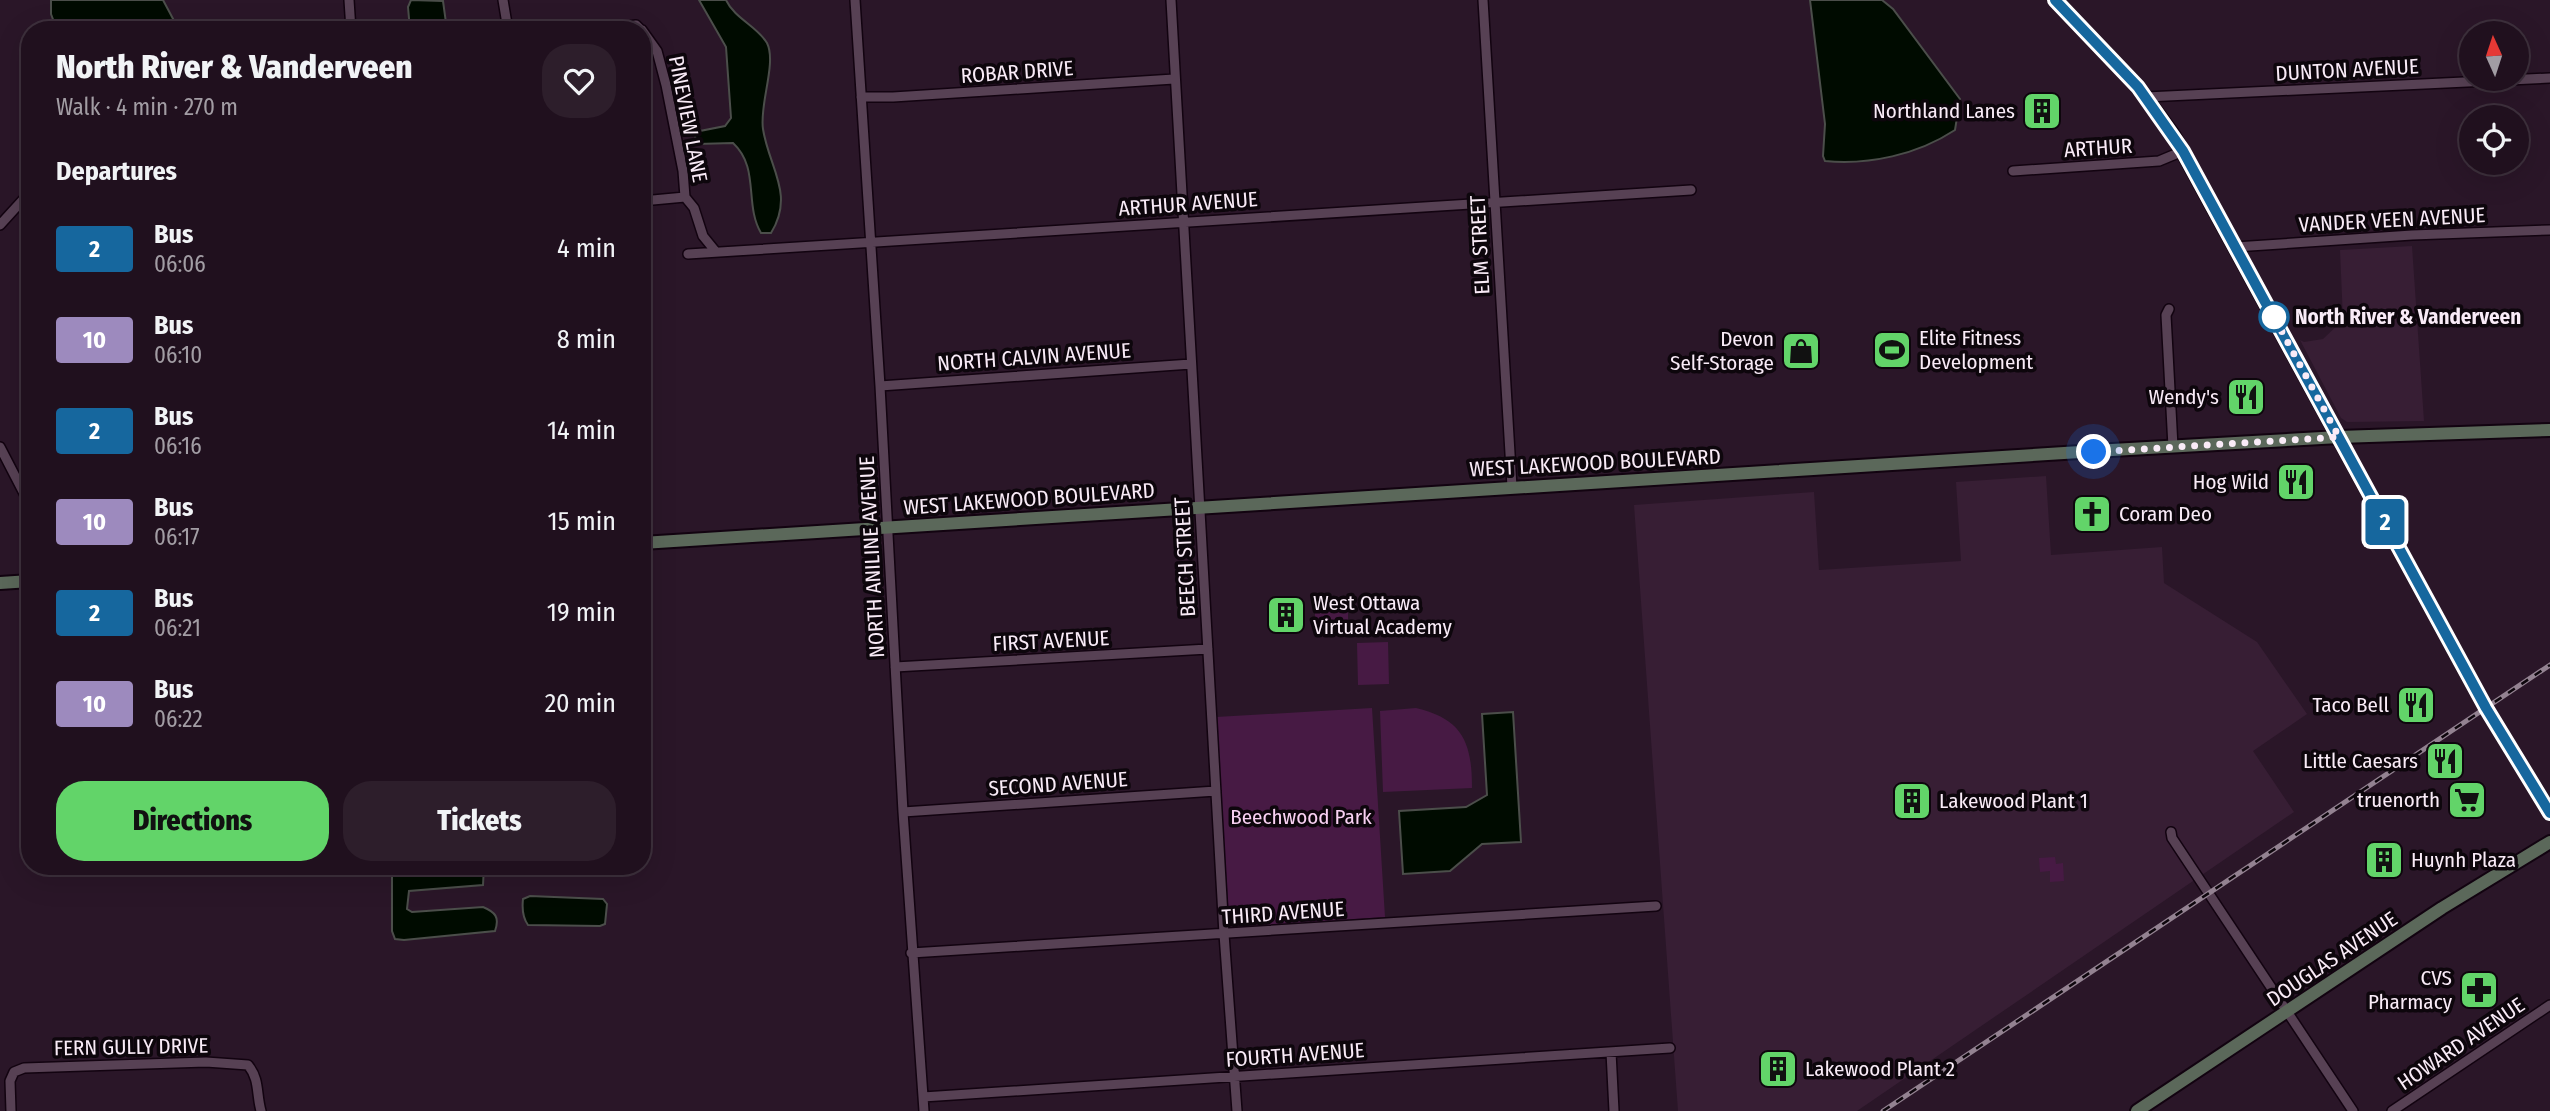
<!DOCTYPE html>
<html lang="en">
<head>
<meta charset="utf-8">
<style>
	:root { --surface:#20101e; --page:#2d1e2b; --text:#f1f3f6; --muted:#a29da4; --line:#3d303c; --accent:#62d469 }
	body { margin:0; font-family:"Fira Sans Condensed",sans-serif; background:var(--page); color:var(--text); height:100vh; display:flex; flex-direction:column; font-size:26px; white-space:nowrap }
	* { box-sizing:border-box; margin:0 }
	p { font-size:23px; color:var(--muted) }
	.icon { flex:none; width:38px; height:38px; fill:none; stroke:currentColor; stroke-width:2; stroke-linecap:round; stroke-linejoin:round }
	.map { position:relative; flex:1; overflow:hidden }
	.sheet { position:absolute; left:21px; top:21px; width:630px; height:854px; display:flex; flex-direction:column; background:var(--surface); border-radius:28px; box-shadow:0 7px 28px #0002,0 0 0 2px var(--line) }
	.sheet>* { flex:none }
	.badge { padding:0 14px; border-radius:5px; font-size:24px; line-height:46px }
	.needle { width:46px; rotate:357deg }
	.tools { position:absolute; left:2459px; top:21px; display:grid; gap:14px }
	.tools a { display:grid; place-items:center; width:70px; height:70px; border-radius:50%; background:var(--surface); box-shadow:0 7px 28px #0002,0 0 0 2px var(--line); font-size:35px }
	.you { position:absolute; width:35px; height:35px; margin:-18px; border:5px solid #fff; border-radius:50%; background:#1a73e8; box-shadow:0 0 0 10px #1a73e833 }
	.map>.badge { position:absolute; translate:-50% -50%; box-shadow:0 0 0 4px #fff }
	h2 { padding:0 35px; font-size:26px; line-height:63px }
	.round { display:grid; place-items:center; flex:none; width:74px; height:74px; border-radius:28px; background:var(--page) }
	.head { display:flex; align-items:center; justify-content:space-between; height:119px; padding:0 35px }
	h1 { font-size:33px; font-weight:800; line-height:52px }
	.action { display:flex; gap:14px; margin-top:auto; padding:14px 35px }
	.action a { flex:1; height:80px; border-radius:28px; background:var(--accent); color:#111; font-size:28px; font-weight:800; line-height:80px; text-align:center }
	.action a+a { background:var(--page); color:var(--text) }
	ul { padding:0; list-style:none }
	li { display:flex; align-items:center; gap:21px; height:91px; padding:0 35px }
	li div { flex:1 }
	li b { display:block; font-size:26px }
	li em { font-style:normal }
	li .badge { min-width:77px; font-weight:700; text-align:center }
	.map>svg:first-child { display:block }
</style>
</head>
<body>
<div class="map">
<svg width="2550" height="1111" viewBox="0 0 2550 1111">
	<rect width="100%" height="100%" fill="#2a1628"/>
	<path fill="#371e34" d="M2412 246 2424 421 2347 422 2341 418 2300 340 2304 342 2323 339 2343 320 2340 250Z
		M2046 476 2051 555 2162 547 2164 583 2257 642 2307 714 2253 751 2294 812 1857 1111H1678L1634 505 1814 492 1819 570 1961 561 1956 482Z"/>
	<path fill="#471a44" d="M1348 610V631L1318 630 1315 627V611Z
		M1388 642 1389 684 1358 685 1357 643Z
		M1372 708 1385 917 1242 927 1234 925 1229 918 1216 717Z
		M1416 708C1463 719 1472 743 1472 788L1383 792 1380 711Z
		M2055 857 2056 864 2063 863 2064 881 2050 882V871L2040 872 2039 858Z"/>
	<path fill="#000b00" stroke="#4b4e4a" stroke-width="2" d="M51 0H163L179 30H57L51 14Z
		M411 0 443 1 447 30H410L408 7Z
		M699 0H726C735 19 757 26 767 43 777 63 759 105 763 129 769 168 795 194 771 233H761C744 204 760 168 733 143L697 144 695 136 700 131 725 126 731 118 726 47Z
		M1810 0H1882L1893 9 1960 99 1955 130C1917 155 1869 165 1825 161L1823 156 1825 124Z
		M1513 712 1521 842 1482 844 1450 871 1403 874 1399 811 1466 807 1487 795 1482 714Z
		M392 866H484L483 885 409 891 407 909 412 912 483 907C495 912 500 917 495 931L404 940 395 939 392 931Z
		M530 896 603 899 607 904 605 924 600 926 528 925C522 917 522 908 523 899Z"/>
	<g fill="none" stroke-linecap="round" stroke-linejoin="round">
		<defs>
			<path id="street" d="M349 0 351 30
				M503 0 508 30
				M855 0 880 386 903 812 924 1111
				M1171 0 1224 934 1237 1111
				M1483 0 1512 487
				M604 30 636 25 641 30
				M642 30 657 51 666 85 683 171 685 197 694 208 703 236 716 252
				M861 97H893L1174 79
				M2146 97 2550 78
				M2013 171 2159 161 2183 151
				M642 201 685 197
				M0 225 30 192
				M2235 247 2412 235 2550 230
				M688 254 1691 190
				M2169 309 2166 315 2173 447
				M880 386 1191 364
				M0 447 30 505
				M895 667 1208 649
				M903 812 1216 791
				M2171 832 2172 838 2353 1111
				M911 953 1656 906
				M1611 1052 1614 1111
				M923 1097 1670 1048
				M11 1111 10 1081 14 1072 24 1068 206 1062 248 1065C260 1080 256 1093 261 1111
				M2392 1111 2550 1005"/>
			<path id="secondary" d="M2055 0 2138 87 2174 136 2486 708 2550 813
				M642 543 2112 450 2339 437 2550 430
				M0 583 30 581
				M2137 1111 2442 908 2550 842"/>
		</defs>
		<use href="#street" stroke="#120310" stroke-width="12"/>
		<use href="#secondary" stroke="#120310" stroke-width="16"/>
		<use href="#street" stroke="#574154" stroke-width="9"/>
		<use href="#secondary" stroke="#5b685a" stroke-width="12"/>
		<defs>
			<path id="rail" d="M1883 1111 2550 665"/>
		</defs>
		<use href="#rail" stroke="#938291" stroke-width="5"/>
		<use href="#rail" stroke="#0d060c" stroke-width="2.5" stroke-dasharray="8" stroke-linecap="butt"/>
	</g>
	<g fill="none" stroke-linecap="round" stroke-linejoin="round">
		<defs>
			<path id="line" d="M2055 0 2138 87 2183 151 2486 708 2550 813"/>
		</defs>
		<use href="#line" stroke="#fff" stroke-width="16"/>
		<use href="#line" stroke="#16679e" stroke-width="10"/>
		<path stroke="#f9ebf7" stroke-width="7" stroke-dasharray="0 12.6" d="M2094 452 2339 437 2274 317"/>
	</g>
	<defs>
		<symbol id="building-square" viewBox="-11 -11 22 22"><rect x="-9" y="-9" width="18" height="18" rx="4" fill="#62d469" stroke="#0d060c"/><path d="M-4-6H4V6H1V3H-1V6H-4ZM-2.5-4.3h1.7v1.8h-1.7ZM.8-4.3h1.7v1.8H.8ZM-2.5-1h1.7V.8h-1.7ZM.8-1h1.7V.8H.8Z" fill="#111"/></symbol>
		<symbol id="stadium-square" viewBox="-11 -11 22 22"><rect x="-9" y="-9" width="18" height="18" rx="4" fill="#62d469" stroke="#0d060c"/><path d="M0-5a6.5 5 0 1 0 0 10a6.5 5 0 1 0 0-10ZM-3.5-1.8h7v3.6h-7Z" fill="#111"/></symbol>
		<symbol id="shop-square" viewBox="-11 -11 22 22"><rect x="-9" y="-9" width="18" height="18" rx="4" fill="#62d469" stroke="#0d060c"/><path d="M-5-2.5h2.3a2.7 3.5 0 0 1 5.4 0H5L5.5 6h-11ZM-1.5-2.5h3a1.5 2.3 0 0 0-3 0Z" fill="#111"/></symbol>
		<symbol id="restaurant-square" viewBox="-11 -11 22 22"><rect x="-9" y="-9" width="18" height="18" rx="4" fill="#62d469" stroke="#0d060c"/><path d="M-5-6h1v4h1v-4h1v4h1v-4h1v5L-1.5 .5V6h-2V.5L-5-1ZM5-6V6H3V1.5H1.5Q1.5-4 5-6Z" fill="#111"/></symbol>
		<symbol id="church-square" viewBox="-11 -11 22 22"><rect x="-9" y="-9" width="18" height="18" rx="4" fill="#62d469" stroke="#0d060c"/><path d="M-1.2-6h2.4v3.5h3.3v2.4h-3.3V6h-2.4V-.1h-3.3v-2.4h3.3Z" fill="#111"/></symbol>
		<symbol id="supermarket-square" viewBox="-11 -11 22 22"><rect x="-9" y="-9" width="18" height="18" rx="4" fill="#62d469" stroke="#0d060c"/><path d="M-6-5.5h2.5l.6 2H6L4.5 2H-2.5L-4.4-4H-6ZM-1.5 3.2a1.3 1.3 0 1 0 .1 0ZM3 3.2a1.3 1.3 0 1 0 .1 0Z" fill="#111"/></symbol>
		<symbol id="pharmacy-square" viewBox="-11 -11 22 22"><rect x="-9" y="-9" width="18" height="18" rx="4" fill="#62d469" stroke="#0d060c"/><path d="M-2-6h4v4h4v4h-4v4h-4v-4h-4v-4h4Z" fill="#111"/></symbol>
	</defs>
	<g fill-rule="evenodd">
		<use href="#building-square" x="2020" y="89" width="44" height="44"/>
		<use href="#stadium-square" x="1870" y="328" width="44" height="44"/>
		<use href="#shop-square" x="1779" y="329" width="44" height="44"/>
		<use href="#restaurant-square" x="2224" y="375" width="44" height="44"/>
		<use href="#restaurant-square" x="2274" y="460" width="44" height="44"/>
		<use href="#church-square" x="2070" y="492" width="44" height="44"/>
		<use href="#building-square" x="1264" y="593" width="44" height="44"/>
		<use href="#restaurant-square" x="2394" y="683" width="44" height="44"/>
		<use href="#restaurant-square" x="2423" y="739" width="44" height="44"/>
		<use href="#supermarket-square" x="2445" y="778" width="44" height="44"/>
		<use href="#building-square" x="1890" y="779" width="44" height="44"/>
		<use href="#building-square" x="2362" y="838" width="44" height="44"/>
		<use href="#pharmacy-square" x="2457" y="968" width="44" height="44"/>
		<use href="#building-square" x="1756" y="1047" width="44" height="44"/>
	</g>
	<circle fill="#fff" stroke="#16679e" stroke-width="3.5" cx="2274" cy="317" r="14"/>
	<g text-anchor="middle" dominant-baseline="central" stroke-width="7" stroke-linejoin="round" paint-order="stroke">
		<g font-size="21" fill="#f9ebf7" stroke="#0d060c">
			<text transform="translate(2347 70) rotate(-3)">DUNTON AVENUE</text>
			<text transform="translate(1017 72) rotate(-4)">ROBAR DRIVE</text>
			<text transform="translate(688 119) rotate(79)">PINEVIEW LANE</text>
			<text transform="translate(2098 148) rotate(-4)">ARTHUR</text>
			<text transform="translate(1188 204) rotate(-4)">ARTHUR AVENUE</text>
			<text transform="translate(2392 220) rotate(-3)">VANDER VEEN AVENUE</text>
			<text transform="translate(1480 245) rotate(-93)">ELM STREET</text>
			<text transform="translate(1034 357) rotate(-4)">NORTH CALVIN AVENUE</text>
			<text transform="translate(1595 463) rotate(-3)">WEST LAKEWOOD BOULEVARD</text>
			<text transform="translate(1029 499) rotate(-4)">WEST LAKEWOOD BOULEVARD</text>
			<text transform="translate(872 557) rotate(-93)">NORTH ANILINE AVENUE</text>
			<text transform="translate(1185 557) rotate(-93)">BEECH STREET</text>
			<text transform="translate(1051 641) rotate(-3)">FIRST AVENUE</text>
			<text transform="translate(1058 784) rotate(-4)">SECOND AVENUE</text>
			<text transform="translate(1283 913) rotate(-4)">THIRD AVENUE</text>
			<text transform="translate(2332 959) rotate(-34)">DOUGLAS AVENUE</text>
			<text transform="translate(2461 1044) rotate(-34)">HOWARD AVENUE</text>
			<text transform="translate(131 1047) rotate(-1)">FERN GULLY DRIVE</text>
			<text transform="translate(1295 1055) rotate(-4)">FOURTH AVENUE</text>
		</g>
		<g font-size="21" fill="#f9ebf7" stroke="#0d060c" text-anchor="end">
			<text x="2015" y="111">Northland Lanes</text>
			<text x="1919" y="338" text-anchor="start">Elite Fitness<tspan x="1919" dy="24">Development</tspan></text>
			<text x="1774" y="339">Devon<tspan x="1774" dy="24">Self-Storage</tspan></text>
			<text x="2219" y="397">Wendy's</text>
			<text x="2269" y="482">Hog Wild</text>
			<text x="2119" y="514" text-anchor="start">Coram Deo</text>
			<text x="1313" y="603" text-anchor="start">West Ottawa<tspan x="1313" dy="24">Virtual Academy</tspan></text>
			<text x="2389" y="705">Taco Bell</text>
			<text x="2418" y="761">Little Caesars</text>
			<text x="2440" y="800">truenorth</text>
			<text x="1939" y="801" text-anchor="start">Lakewood Plant 1</text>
			<text x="2411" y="860" text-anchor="start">Huynh Plaza</text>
			<text x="2452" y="978">CVS<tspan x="2452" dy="24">Pharmacy</tspan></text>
			<text x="1805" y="1069" text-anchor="start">Lakewood Plant 2</text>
		</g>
		<g font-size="21" font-weight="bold" fill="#f9ebf7" stroke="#0d060c" text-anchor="start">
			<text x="2295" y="317">North River &amp; Vanderveen</text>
		</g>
		<g font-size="21" fill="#f9d1f3" stroke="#0d060c">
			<text x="1301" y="817">Beechwood Park</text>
		</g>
	</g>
</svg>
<div class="tools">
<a><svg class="needle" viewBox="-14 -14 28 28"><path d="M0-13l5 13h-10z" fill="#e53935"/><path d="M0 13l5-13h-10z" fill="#a29da4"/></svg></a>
<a><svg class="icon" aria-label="locate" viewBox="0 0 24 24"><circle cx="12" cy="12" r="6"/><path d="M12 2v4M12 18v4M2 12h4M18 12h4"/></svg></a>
</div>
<div class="you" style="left:2094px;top:452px"></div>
<b class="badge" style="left:2385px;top:522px;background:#16679e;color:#fff">2</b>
<section class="sheet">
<div class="head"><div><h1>North River &amp; Vanderveen</h1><p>Walk · 4 min · 270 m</p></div><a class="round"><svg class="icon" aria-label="heart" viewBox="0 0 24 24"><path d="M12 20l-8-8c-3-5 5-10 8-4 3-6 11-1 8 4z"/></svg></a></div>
<h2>Departures</h2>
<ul>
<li><span class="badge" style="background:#16679e;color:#fff">2</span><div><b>Bus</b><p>06:06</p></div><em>4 min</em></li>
<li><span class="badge" style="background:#9d8abe;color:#fff">10</span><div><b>Bus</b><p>06:10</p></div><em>8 min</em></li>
<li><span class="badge" style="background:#16679e;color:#fff">2</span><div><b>Bus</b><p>06:16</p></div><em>14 min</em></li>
<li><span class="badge" style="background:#9d8abe;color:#fff">10</span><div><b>Bus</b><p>06:17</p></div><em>15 min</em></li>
<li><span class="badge" style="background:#16679e;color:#fff">2</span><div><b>Bus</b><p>06:21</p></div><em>19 min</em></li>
<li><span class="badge" style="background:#9d8abe;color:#fff">10</span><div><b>Bus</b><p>06:22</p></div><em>20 min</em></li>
</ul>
<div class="action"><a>Directions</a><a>Tickets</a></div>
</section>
</div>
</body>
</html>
